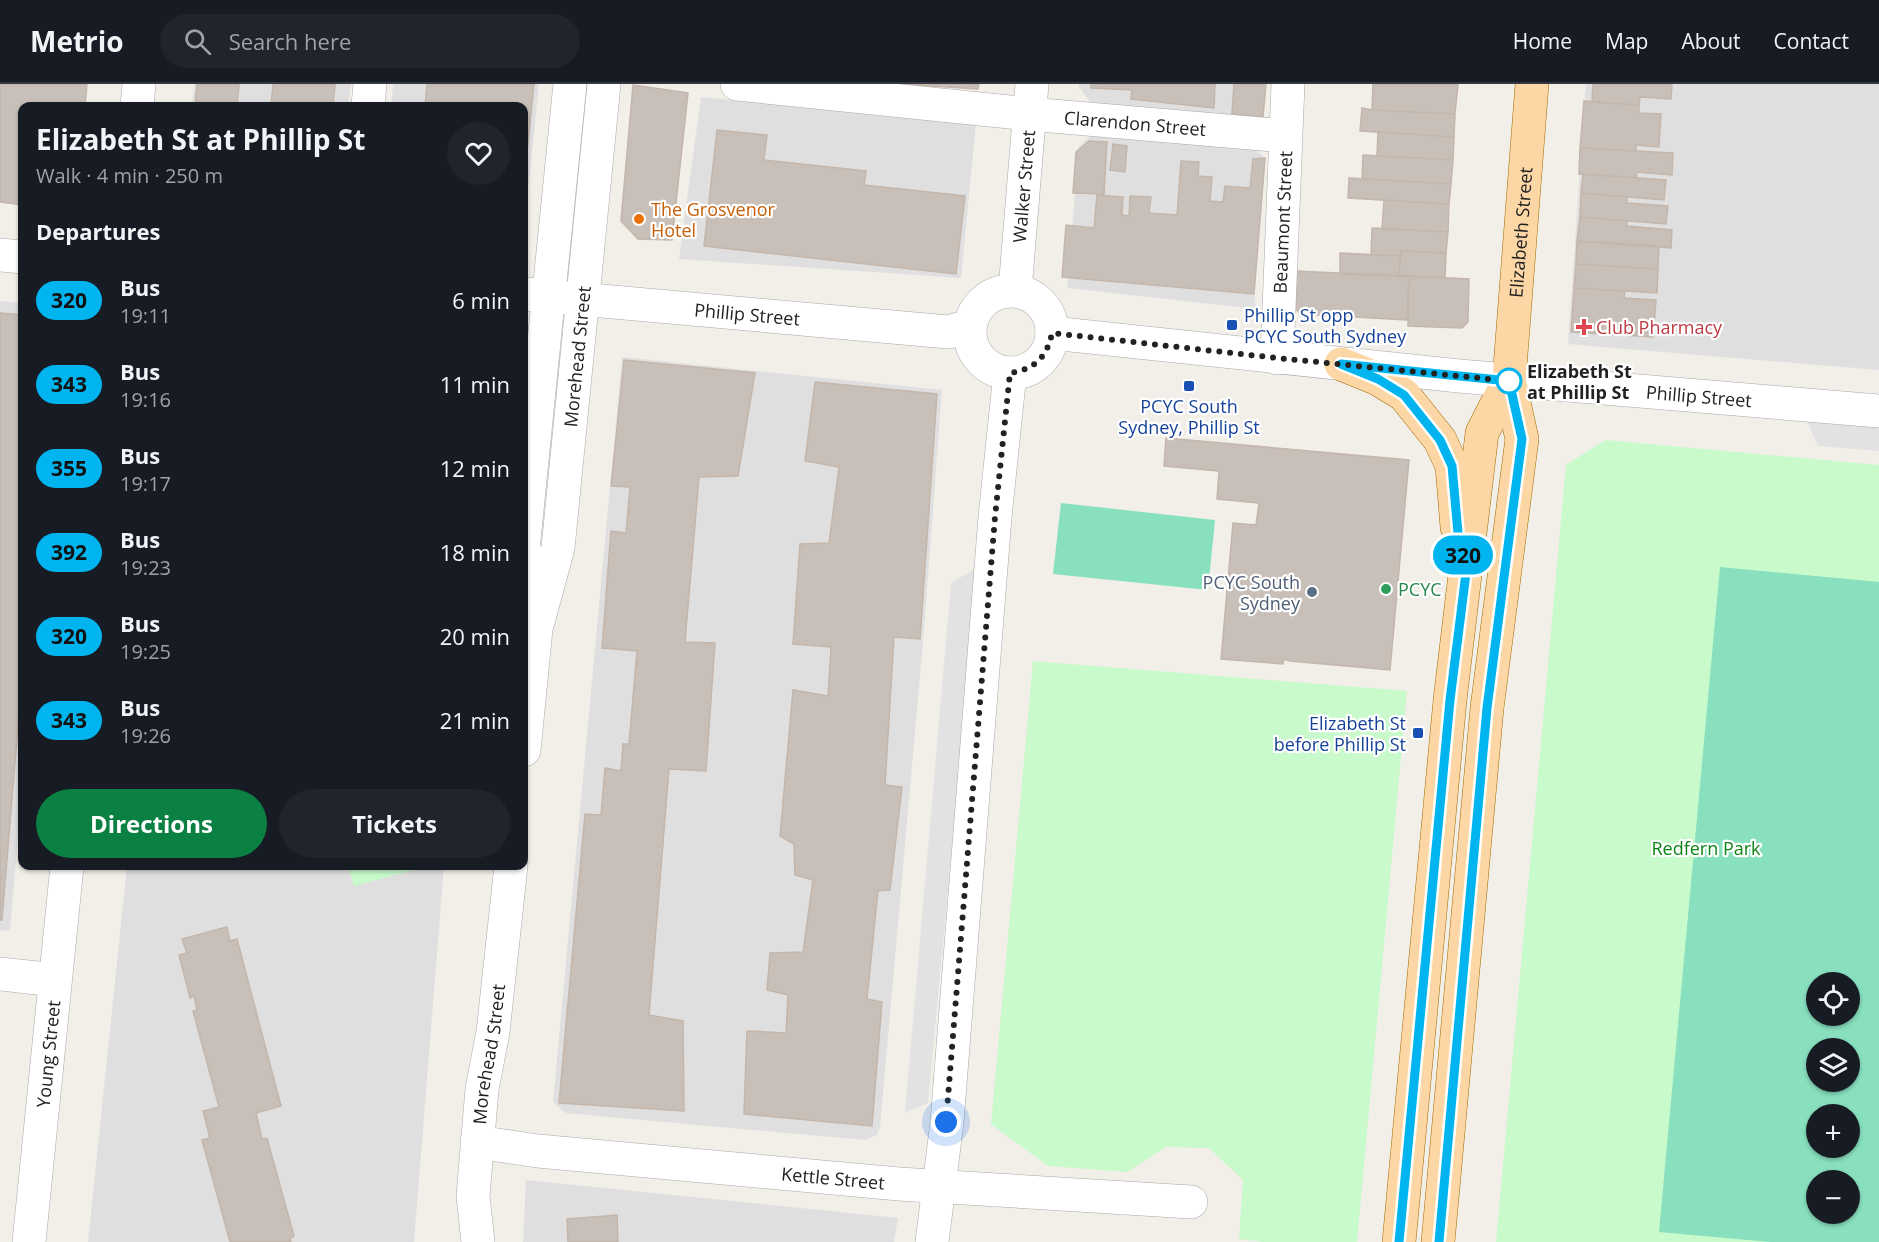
<!DOCTYPE html>
<html lang="en">
<head>
<meta charset="utf-8">
<style>
	:root { --surface:#171b24; --page:#20242c; --text:#f1f3f6; --muted:#9ea1a6; --line:#363941; --accent:#0b8043 }
	body { margin:0; font-family:"Open Sans",sans-serif; background:var(--page); color:var(--text); height:100vh; display:flex; flex-direction:column; font-size:22px; white-space:nowrap }
	* { box-sizing:border-box; margin:0 }
	p { font-size:20px; color:var(--muted) }
	.icon { flex:none; width:33px; height:33px; fill:none; stroke:currentColor; stroke-width:2; stroke-linecap:round; stroke-linejoin:round }
	.map { position:relative; flex:1; overflow:hidden }
	.panel { position:absolute; left:18px; top:18px; width:510px; height:768px; display:flex; flex-direction:column; background:var(--surface); border-radius:12px; box-shadow:0 2px 4px #0004 }
	.panel>* { flex:none }
	.badge { padding:0 12px; border-radius:20px; font-size:21px; line-height:39px }
	.tools { position:absolute; left:1806px; top:888px; display:grid; gap:12px }
	.tools a { display:grid; place-items:center; width:54px; height:54px; border-radius:50%; background:var(--surface); box-shadow:0 2px 4px #0004; font-size:30px }
	.you { position:absolute; width:30px; height:30px; margin:-15px; border:4px solid #fff; border-radius:50%; background:#1a73e8; box-shadow:0 0 0 9px #1a73e833 }
	.map>.badge { position:absolute; translate:-50% -50%; box-shadow:0 0 0 3px #fff }
	h2 { padding:0 18px; font-size:22px; line-height:54px }
	.round { display:grid; place-items:center; flex:none; width:63px; height:63px; border-radius:32px; background:var(--page) }
	.overview { display:flex; align-items:center; justify-content:space-between; height:102px; padding:0 18px }
	h1 { font-size:28px; font-weight:700; line-height:45px }
	.primary-button { display:flex; gap:12px; margin-top:auto; padding:12px 18px }
	.primary-button a { flex:1; height:69px; border-radius:36px; background:var(--accent); color:#fff; font-size:24px; font-weight:700; line-height:69px; text-align:center }
	.primary-button a+a { background:var(--page); color:var(--text) }
	ul { padding:0; list-style:none }
	li { display:flex; align-items:center; gap:18px; height:84px; padding:0 18px }
	li div { flex:1 }
	li b { display:block; font-size:22px }
	li em { font-style:normal }
	li .badge { min-width:66px; font-weight:700; text-align:center }
	header { display:flex; align-items:center; gap:36px; box-sizing:border-box; height:84px; padding:0 30px; background:var(--surface); border-bottom:2px solid var(--line) }
	header strong { font-size:28px }
	nav { display:flex; gap:33px; margin-inline-start:auto; font-size:21px }
	.search { width:420px; height:54px; background:var(--page); display:flex; align-items:center; gap:15px; box-sizing:border-box; padding:0 21px; border-radius:33px; color:var(--muted); font-size:22px }
	.map>svg:first-child { display:block }
</style>
</head>
<body>
<header>
<strong>Metrio</strong>
<div class="search"><svg class="icon" aria-label="search" viewBox="0 0 24 24"><circle cx="10" cy="10" r="6"/><path d="M15 15l6 6"/></svg>Search here</div>
<nav><a>Home</a><a>Map</a><a>About</a><a>Contact</a></nav>
</header>
<div class="map">
<svg width="1879" height="1158" viewBox="0 0 1879 1158">
	<rect width="100%" height="100%" fill="#f2efe9"/>
	<path fill="#e0dfdf" d="M194 0H351L348 22H192Z
		M393 0H539L524 146V22H391Z
		M1079 0H1266L1263 33 1093 22 1079 3Z
		M1586 0H1879V286L1568 260Z
		M701 13 976 39 961 194 679 175Z
		M1093 50 1255 65 1265 74 1254 210 1256 225 1067 204 1079 62Z
		M0 217 22 219V706L10 847 0 846Z
		M622 273 942 306 923 558 880 1043 877 1051 865 1056 566 1029 553 1018Z
		M127 782H444L414 1158H88Z
		M526 1096 898 1134 894 1158H523Z"/>
	<path fill="#c8facc" fill-rule="evenodd" d="M1605 356 1879 381V1158H1496L1566 381ZM1816 898H1850V932H1816ZM1816 964H1850V998H1816ZM1816 1030H1850V1064H1816ZM1816 1096H1850V1130H1816Z
		M1033 577 1407 607 1357 1158H1265L1239 1155 1243 1096 1209 1064 1166 1063 1127 1088 1048 1082 991 1040Z
		M348 782H425V783L354 802Z"/>
	<path fill="#88e0be" fill-rule="evenodd" d="M1061 419 1215 436 1208 506 1053 490Z
		M1720 483 1879 498V1158H1770L1659 1148ZM1816 898H1850V932H1816ZM1850 964V998H1816V964ZM1816 1030H1850V1064H1816ZM1816 1096H1850V1130H1816Z"/>
	<path fill="#e2e2e2" d="M1804 331 1879 338V367L1818 362Z
		M978 483 928 1019 905 1029 951 499Z"/>
	<path fill="#c7bfb8" stroke="#c4b6ab" stroke-width="1.5" d="M0 0H87L85 22H22V121L0 118Z
		M197 0H239L237 22H195Z
		M273 0H335L333 22H271Z
		M427 0H534L524 97V22H425Z
		M898 0H979L978 5Z
		M1091 0H1215L1214 24 1131 15 1132 6 1091 4Z
		M1234 0H1266L1263 33 1232 30Z
		M1373 0H1458L1455 30 1372 26Z
		M1593 0H1672L1671 15 1640 13 1639 21 1592 18Z
		M633 1 688 9 672 156 638 155 621 137Z
		M1584 17 1639 21V29L1661 30 1659 63 1636 61V67L1580 64Z
		M1362 24 1372 26 1455 30 1454 53 1360 47Z
		M717 46 767 51 764 76 866 87 864 101 965 112 956 190 704 162Z
		M1378 48 1454 53 1453 76 1377 72Z
		M1089 57 1107 58 1104 110 1073 109 1076 68Z
		M1113 60 1127 62 1125 88 1110 86Z
		M1580 64 1673 69 1672 91 1637 88 1636 94 1579 90Z
		M1363 71 1453 76 1451 100 1362 95Z
		M1265 74 1254 210 1062 193 1066 141 1094 144 1097 111 1123 113 1122 131 1129 132 1130 112 1151 113 1149 129 1177 131 1181 77 1199 78 1198 92 1212 93 1210 117 1223 118 1225 102 1250 104 1253 75Z
		M1583 90 1666 96 1664 116 1581 109Z
		M1349 94 1451 100 1449 120 1348 114Z
		M1581 109 1627 113V119L1668 122 1666 140 1580 133Z
		M1384 116 1449 120 1448 148 1382 145Z
		M1580 133 1627 137V142L1672 146 1671 164 1577 157Z
		M1372 144 1448 148 1446 169 1401 167 1400 172 1371 171Z
		M1577 157 1659 162 1658 185 1576 180Z
		M1401 167 1446 169 1445 194 1399 192Z
		M1340 169 1400 172 1399 192 1340 190Z
		M1576 180 1658 185 1657 209 1574 204Z
		M1293 187 1409 192 1407 236 1300 230 1291 219Z
		M1409 192 1469 195 1468 238 1462 244 1408 242Z
		M1574 204 1625 207 1624 214 1656 216 1653 253 1571 248Z
		M0 229 22 231V593L2 836H0Z
		M624 276 755 289 738 392 699 393 685 558 715 559 706 687 669 685 649 931 683 937 684 1027 559 1019 585 730 601 731 605 684 621 687 623 660H629L637 567 602 564 611 447 626 449 630 403 611 402Z
		M815 298 937 310 920 555 894 553 885 701 902 703 890 806 878 807 867 915 882 918 872 1042 744 1030 747 947 786 949 788 911 767 906 770 869 803 868 813 796 795 791 794 760 780 752 793 606 828 612 831 563 793 560 800 460 829 459 839 383 805 377Z
		M1166 354 1409 376 1390 586 1290 577 1284 575 1283 580 1221 575 1233 439 1256 441 1259 419 1217 415 1219 387 1164 382Z
		M227 843 230 857 237 855 281 1022 256 1029 262 1055 267 1054 294 1152 290 1154 291 1158H230L202 1056 210 1054 203 1027 219 1023 193 927 197 926 194 912 190 914 179 871 187 869 182 855Z
		M617 1131 618 1158H568L567 1135Z"/>
	<g fill="none" stroke-linecap="round" stroke-linejoin="round">
		<defs>
			<g id="minor">
				<path id="s1" d="M737 0 1029 30 1285 52"/>
				<path d="M137 22 139 0"/>
				<path d="M368 22 370 0"/>
				<path d="M0 171 22 173"/>
				<path id="s2" d="M1015 206 1032 0"/>
				<circle cx="1011" cy="248" r="41"/>
				<path id="s3" d="M524 210 948 248 970 242"/>
				<path id="s4" d="M1052 249 1459 292 1879 327"/>
				<path id="s5" d="M1277 274 1288 0"/>
				<path d="M524 456 570 0"/>
				<path d="M524 461 534 531"/>
				<path id="s6" d="M524 666 536 545 558 464 604 0"/>
				<path d="M0 890 55 896"/>
				<path id="s7" d="M477 1058 538 1067 899 1100 1191 1118"/>
				<path id="s8" d="M29 1158 67 782"/>
				<path id="s9" d="M478 1158 473 1112 482 1005 493 948 511 782"/>
				<path d="M932 1158 947 1038 995 433 1010 289"/>
			</g>
			<g id="major">
				<path d="M1341 280 1378 295 1404 311 1440 356 1452 382 1457 443"/>
				<path d="M1399 1158 1450 616 1482 349 1509 296"/>
				<path id="s10" d="M1438 1158 1487 624 1522 355 1509 296 1532 0"/>
			</g>
		</defs>
		<use href="#minor" stroke="#a9a9a9" stroke-width="34"/>
		<use href="#major" stroke="#a06b00" stroke-width="34"/>
		<use href="#minor" stroke="#fff" stroke-width="33"/>
		<use href="#major" stroke="#fcd6a4" stroke-width="33"/>
	</g>
	<g fill="none" stroke-linecap="round" stroke-linejoin="round">
		<defs>
			<path id="line" d="M1399 1158 1450 616 1466 489 1458 449 1452 382 1440 356 1404 311 1378 295 1341 280 1509 297 1522 355 1487 624 1439 1158"/>
		</defs>
		<use href="#line" stroke="#fff" stroke-width="14"/>
		<use href="#line" stroke="#00b5ef" stroke-width="9"/>
		<path stroke="#222" stroke-width="6" stroke-dasharray="0 10.8" d="M946 1038 995 433 1010 289C1034 285 1047 274 1052 249L1277 274 1509 297"/>
	</g>
	<circle fill="#e8710a" stroke="#fff" stroke-width="2" cx="639" cy="135" r="6"/>
	<g fill="#1a4fb4" stroke="#fff" stroke-width="2">
		<rect x="1226" y="235" width="12" height="12" rx="3"/>
		<rect x="1183" y="296" width="12" height="12" rx="3"/>
		<rect x="1412" y="643" width="12" height="12" rx="3"/>
	</g>
	<path fill="#e0444e" stroke="#fff" stroke-width="2" d="M1581 234h6v6h6v6h-6v6h-6v-6h-6v-6h6z"/>
	<circle fill="#fff" stroke="#00b5ef" stroke-width="3" cx="1509" cy="297" r="12"/>
	<circle fill="#2e9e5b" stroke="#fff" stroke-width="2" cx="1386" cy="505" r="6"/>
	<circle fill="#5c6f8a" stroke="#fff" stroke-width="2" cx="1312" cy="508" r="6"/>
	<g text-anchor="middle" dominant-baseline="central" stroke-width="4.5" stroke-linejoin="round" paint-order="stroke">
		<g font-size="18" fill="#222" stroke="#fff">
			<text stroke="none"><textPath href="#s1" startOffset="400">Clarendon Street</textPath></text>
			<text stroke="none"><textPath href="#s2" startOffset="104">Walker Street</textPath></text>
			<text stroke="none"><textPath href="#s5" startOffset="136">Beaumont Street</textPath></text>
			<text stroke="none"><textPath href="#s10" startOffset="1016">Elizabeth Street</textPath></text>
			<text stroke="none"><textPath href="#s3" startOffset="224">Phillip Street</textPath></text>
			<text stroke="none"><textPath href="#s6" startOffset="398">Morehead Street</textPath></text>
			<text stroke="none"><textPath href="#s4" startOffset="650">Phillip Street</textPath></text>
			<text stroke="none"><textPath href="#s8" startOffset="189">Young Street</textPath></text>
			<text stroke="none"><textPath href="#s9" startOffset="189">Morehead Street</textPath></text>
			<text stroke="none"><textPath href="#s7" startOffset="358">Kettle Street</textPath></text>
		</g>
		<g font-size="18" fill="#c56008" stroke="#fff" text-anchor="start">
			<text x="651" y="125">The Grosvenor<tspan x="651" dy="21">Hotel</tspan></text>
		</g>
		<g font-size="18" fill="#164399" stroke="#fff" text-anchor="start">
			<text x="1244" y="231">Phillip St opp<tspan x="1244" dy="21">PCYC South Sydney</tspan></text>
			<text x="1189" y="322" text-anchor="middle">PCYC South<tspan x="1189" dy="21">Sydney, Phillip St</tspan></text>
			<text x="1406" y="639" text-anchor="end">Elizabeth St<tspan x="1406" dy="21">before Phillip St</tspan></text>
		</g>
		<g font-size="18" fill="#be3a42" stroke="#fff" text-anchor="start">
			<text x="1596" y="243">Club Pharmacy</text>
		</g>
		<g font-size="18" font-weight="bold" fill="#222" stroke="#fff" text-anchor="start">
			<text x="1527" y="287">Elizabeth St<tspan x="1527" dy="21">at Phillip St</tspan></text>
		</g>
		<g font-size="18" fill="#4e5e75" stroke="#fff" text-anchor="end">
			<text x="1300" y="498">PCYC South<tspan x="1300" dy="21">Sydney</tspan></text>
		</g>
		<g font-size="18" fill="#27864d" stroke="#fff" text-anchor="start">
			<text x="1398" y="505">PCYC</text>
		</g>
		<g font-size="18" fill="#0c8416" stroke="#fff">
			<text x="1706" y="764">Redfern Park</text>
		</g>
	</g>
</svg>
<div class="tools">
<a><svg class="icon" aria-label="locate" viewBox="0 0 24 24"><circle cx="12" cy="12" r="6"/><path d="M12 2v4M12 18v4M2 12h4M18 12h4"/></svg></a>
<a><svg class="icon" aria-label="layers" viewBox="0 0 24 24"><path d="M12 4l9 5-9 5-9-5zM3 14l9 5 9-5"/></svg></a>
<a>+</a>
<a>−</a>
</div>
<div class="you" style="left:946px;top:1038px"></div>
<b class="badge" style="left:1463px;top:471px;background:#00b5ef;color:#111">320</b>
<section class="panel">
<div class="overview"><div><h1>Elizabeth St at Phillip St</h1><p>Walk · 4 min · 250 m</p></div><a class="round"><svg class="icon" aria-label="heart" viewBox="0 0 24 24"><path d="M12 20l-8-8c-3-5 5-10 8-4 3-6 11-1 8 4z"/></svg></a></div>
<h2>Departures</h2>
<ul>
<li><span class="badge" style="background:#00b5ef;color:#111">320</span><div><b>Bus</b><p>19:11</p></div><em>6 min</em></li>
<li><span class="badge" style="background:#00b5ef;color:#111">343</span><div><b>Bus</b><p>19:16</p></div><em>11 min</em></li>
<li><span class="badge" style="background:#00b5ef;color:#111">355</span><div><b>Bus</b><p>19:17</p></div><em>12 min</em></li>
<li><span class="badge" style="background:#00b5ef;color:#111">392</span><div><b>Bus</b><p>19:23</p></div><em>18 min</em></li>
<li><span class="badge" style="background:#00b5ef;color:#111">320</span><div><b>Bus</b><p>19:25</p></div><em>20 min</em></li>
<li><span class="badge" style="background:#00b5ef;color:#111">343</span><div><b>Bus</b><p>19:26</p></div><em>21 min</em></li>
</ul>
<div class="primary-button"><a>Directions</a><a>Tickets</a></div>
</section>
</div>
</body>
</html>
